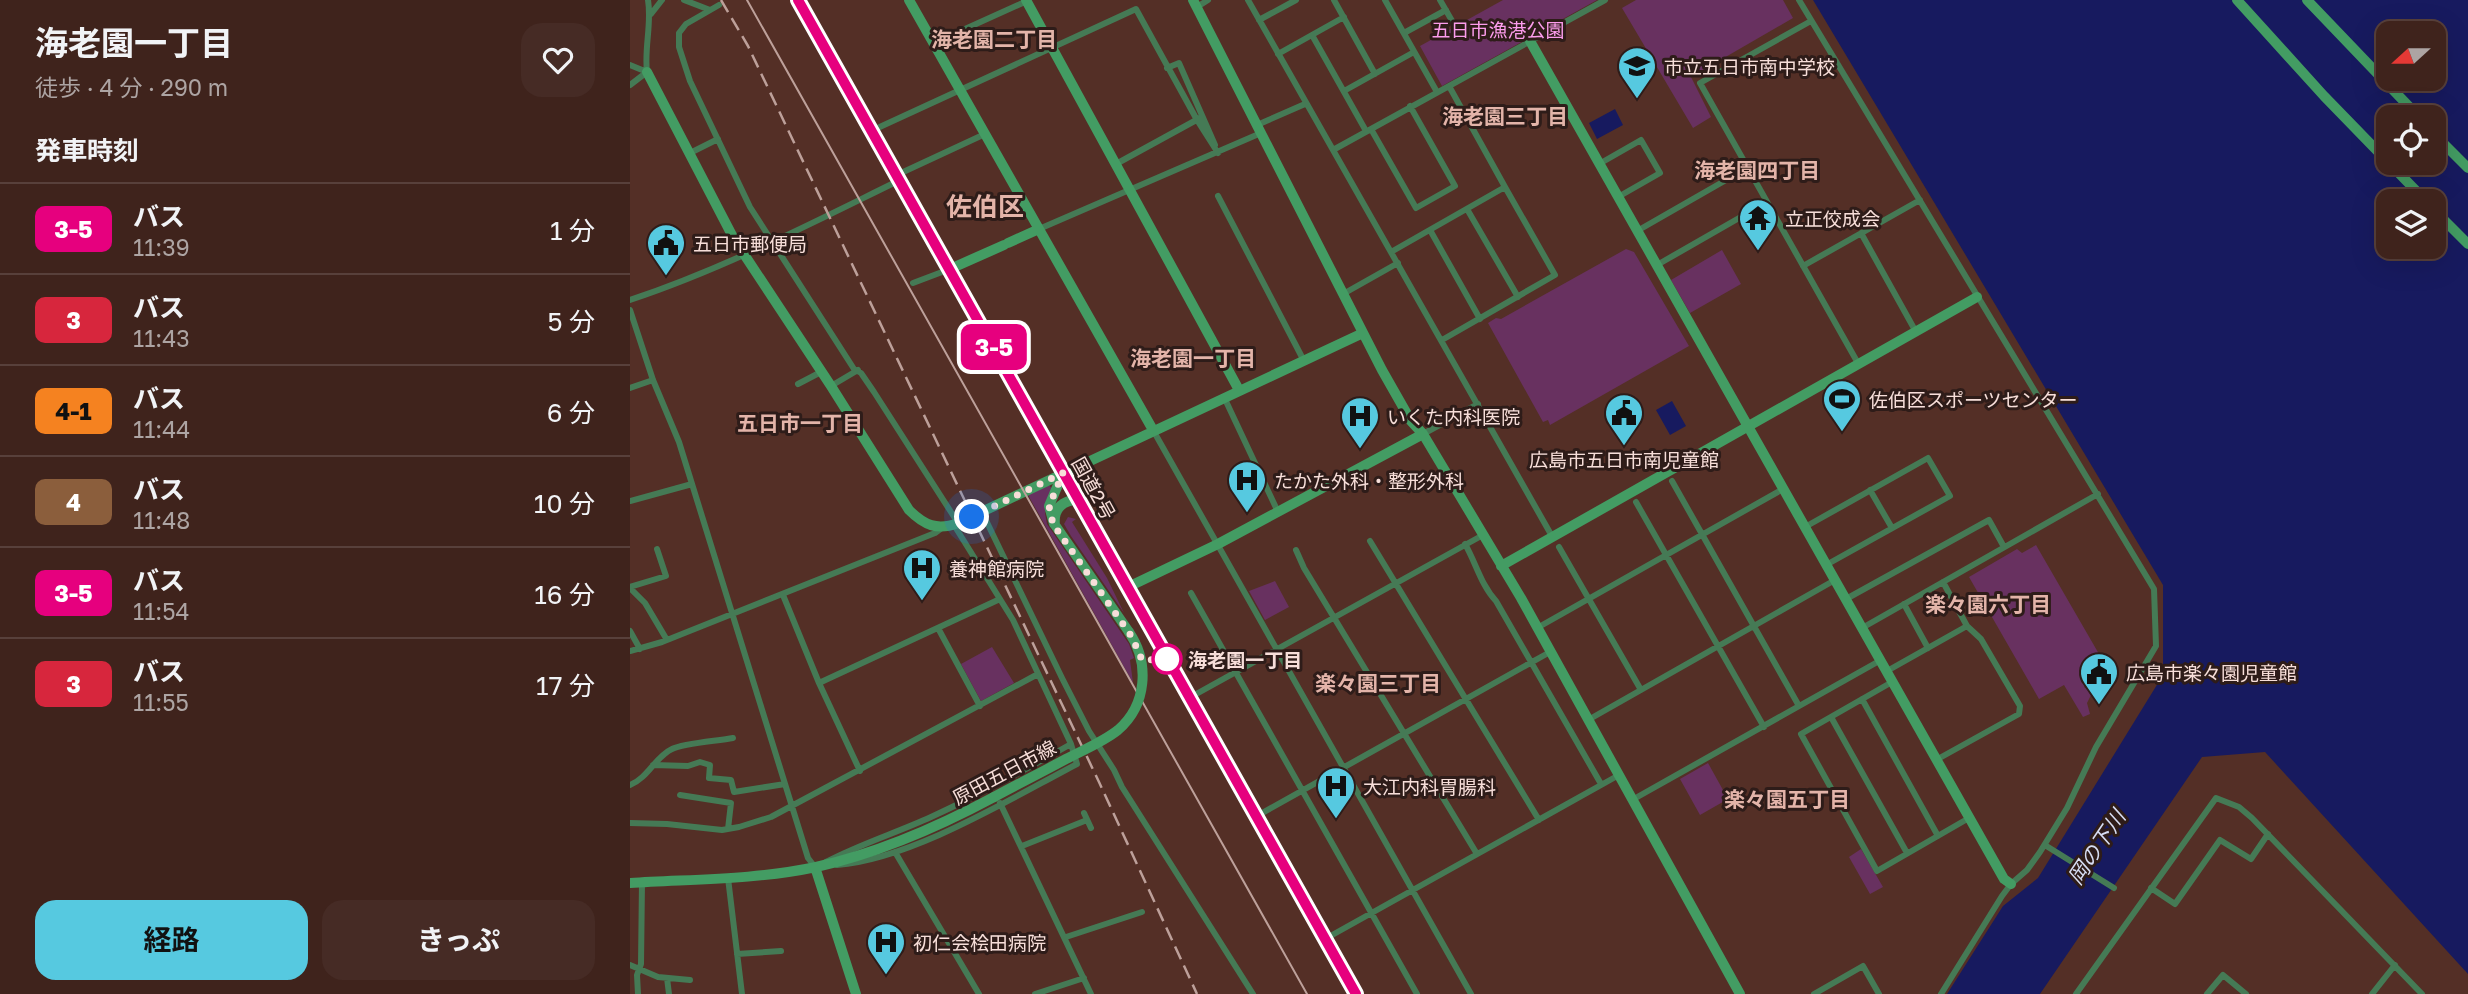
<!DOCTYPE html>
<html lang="ja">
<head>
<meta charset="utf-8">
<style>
	:root { --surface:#3f231c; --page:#462b25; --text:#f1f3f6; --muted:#ada4a3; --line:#58403b; --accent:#56c9e0 }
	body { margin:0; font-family:"Golos Text","Noto Sans JP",sans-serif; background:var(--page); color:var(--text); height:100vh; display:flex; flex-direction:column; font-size:26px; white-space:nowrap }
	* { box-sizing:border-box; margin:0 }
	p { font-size:23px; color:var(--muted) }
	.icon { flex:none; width:38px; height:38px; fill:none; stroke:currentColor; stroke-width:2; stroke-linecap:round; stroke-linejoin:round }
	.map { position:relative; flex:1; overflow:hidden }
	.sheet { display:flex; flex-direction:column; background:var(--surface); width:630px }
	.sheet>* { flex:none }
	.badge { padding:0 14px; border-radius:10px; font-size:24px; line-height:46px }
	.needle { width:46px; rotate:249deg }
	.fabs { position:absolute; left:1746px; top:21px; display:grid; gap:14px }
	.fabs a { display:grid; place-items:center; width:70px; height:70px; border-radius:14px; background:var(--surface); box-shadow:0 7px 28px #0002,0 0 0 2px var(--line); font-size:35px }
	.you { position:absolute; width:35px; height:35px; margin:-18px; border:5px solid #fff; border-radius:50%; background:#1a73e8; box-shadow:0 0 0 10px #1a73e833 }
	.map>.badge { position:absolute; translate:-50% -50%; box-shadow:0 0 0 4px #fff }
	h2 { padding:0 35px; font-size:26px; line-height:63px }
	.round { display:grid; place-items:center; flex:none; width:74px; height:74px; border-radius:21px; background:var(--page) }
	.head { display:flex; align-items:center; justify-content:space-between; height:119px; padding:0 35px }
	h1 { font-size:33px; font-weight:700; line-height:52px }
	.primary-button { display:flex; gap:14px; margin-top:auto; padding:14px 35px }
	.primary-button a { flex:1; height:80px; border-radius:21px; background:var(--accent); color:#111; font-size:28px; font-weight:700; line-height:80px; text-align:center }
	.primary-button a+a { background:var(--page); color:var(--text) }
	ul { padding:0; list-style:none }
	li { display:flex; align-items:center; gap:21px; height:91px; padding:0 35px; border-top:2px solid var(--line) }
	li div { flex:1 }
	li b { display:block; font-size:26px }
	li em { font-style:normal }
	li .badge { min-width:77px; font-weight:700; text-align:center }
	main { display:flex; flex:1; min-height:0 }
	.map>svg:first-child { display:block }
</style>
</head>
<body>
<main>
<section class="sheet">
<div class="head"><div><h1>海老園一丁目</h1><p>徒歩 · 4 分 · 290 m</p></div><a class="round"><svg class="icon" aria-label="heart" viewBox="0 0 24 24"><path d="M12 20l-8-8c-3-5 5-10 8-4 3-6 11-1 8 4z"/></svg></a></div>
<h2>発車時刻</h2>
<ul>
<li><span class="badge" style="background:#e6007e;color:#fff">3-5</span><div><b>バス</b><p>11:39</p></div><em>1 分</em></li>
<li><span class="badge" style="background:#d7263d;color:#fff">3</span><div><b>バス</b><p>11:43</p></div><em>5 分</em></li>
<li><span class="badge" style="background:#f58220;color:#111">4-1</span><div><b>バス</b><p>11:44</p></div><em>6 分</em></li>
<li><span class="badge" style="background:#8b5e3c;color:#fff">4</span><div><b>バス</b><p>11:48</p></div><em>10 分</em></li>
<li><span class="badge" style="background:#e6007e;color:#fff">3-5</span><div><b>バス</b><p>11:54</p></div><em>16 分</em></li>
<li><span class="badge" style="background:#d7263d;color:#fff">3</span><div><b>バス</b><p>11:55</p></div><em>17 分</em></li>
</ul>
<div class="primary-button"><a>経路</a><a>きっぷ</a></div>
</section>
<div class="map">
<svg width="1838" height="994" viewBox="0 0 1838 994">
	<rect width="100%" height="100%" fill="#542f26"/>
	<path fill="#683160" d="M873 0H967L812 86 790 46Z
		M1006 0H1153L1163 18 1061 77 1081 117 1063 128 992 8Z
		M996 249 1004 252 1059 346 920 425 918 420 913 422 858 323 866 318 871 319Z
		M1092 250 1111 284 1060 313 1041 280Z
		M419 485 422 489 415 513 417 524 499 644 504 658 500 660 503 683 398 495Z
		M438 517 446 519 442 522 477 578 494 613 441 536 434 524Z
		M1406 545 1469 654 1454 687 1462 693 1457 703 1460 714 1453 717 1434 685 1409 699 1339 577 1387 549 1392 553Z
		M645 581 659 607 635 620 619 591Z
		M362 647 384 683 351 701 331 664Z
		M1078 763 1098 799 1070 815 1050 779Z
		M1231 849 1253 887 1240 894 1219 857Z"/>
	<path fill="#171a5f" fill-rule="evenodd" d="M1183 0H1838V974L1635 752 1572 757 1410 994H1317L1373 906 1408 878 1533 675V585ZM1759 33H1804V79H1759ZM1759 117H1804V163H1759ZM1759 201H1804V247H1759Z
		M985 109 993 125 967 139 959 123Z
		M1042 401 1056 426 1040 435 1026 410Z"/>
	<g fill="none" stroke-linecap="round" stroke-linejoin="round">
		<path stroke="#457a55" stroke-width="6" d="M54 0 80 10
			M618 0 923 538
			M704 0 745 74
			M755 0 807 92
			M810 0 825 26
			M1169 0 1524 589 1526 646 1466 747 1437 808 1410 852 1397 870 1381 884 1372 896 1311 994
			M89 5 56 24 49 33V47L60 81 120 207 224 369 231 373 244 392 328 523
			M567 7 578 0
			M21 14 32 0
			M629 20 666 0
			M1181 21 1070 83 1229 365
			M774 33 816 10
			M682 35 736 131
			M304 43 397 1
			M648 54 714 17
			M0 65 17 72
			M537 68 549 63 585 145
			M17 72C14 48 22 24 18 0
			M0 85 17 72
			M819 86 875 187
			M714 91 784 52
			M627 125 675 104
			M741 129 786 208 825 186 780 106
			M241 131 506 9 567 120 588 153
			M703 150 975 0
			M60 153 88 139
			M486 164 570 118
			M969 164 1011 140 1030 173 988 197
			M588 196 674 361
			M837 209 888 297
			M409 229 631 133
			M800 230 850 319
			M1007 231 1117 168
			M1231 233 1286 332
			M761 252 875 187 925 275 812 340
			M1027 265 1137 202
			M1173 266 1290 200
			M283 283 320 269
			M713 294 768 263
			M0 300C93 269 180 224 268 181L271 173 355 134
			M0 310 23 380 49 442 178 858 185 867
			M168 384 191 372
			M201 386 228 370
			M0 388 23 380
			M594 397 648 512
			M523 430 841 994
			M793 434 848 404
			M1042 481 1169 706
			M1240 490 1262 528
			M0 501 62 484
			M1006 502 1134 727
			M352 512 432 678 459 731 484 770 492 787 623 994
			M1175 527 1298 458 1320 496 1196 565
			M740 541 909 820
			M835 544C846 563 851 585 866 601L971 784
			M929 547 1011 690
			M666 550 674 568 847 854
			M0 587 36 576 27 549
			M0 588 15 603 37 640
			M561 593 787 994
			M153 595 189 683 230 771
			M1216 599 1359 520 1374 547
			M1274 604 1298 648
			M308 628 350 706
			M907 628 1153 489
			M1232 628 1468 494
			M0 631 10 649
			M0 651 32 642 305 533 313 527
			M1257 671 1337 626
			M1262 682 1171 734 1247 871 1339 818
			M189 683 370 599
			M559 698 853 535
			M1232 699 1308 836
			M1201 717 1277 853
			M958 720 1205 580
			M1306 760 1389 714 1390 706 1351 639 1337 626 1313 582
			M23 765 58 766 70 762 80 765 79 778 101 780 104 792 155 784
			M0 785C18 778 25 757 42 749 54 743 87 741 103 738
			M50 795 101 803 98 829
			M1002 800 1251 660
			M370 803 461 994
			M454 813 461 828
			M625 817 920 652
			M0 823 37 824 92 830 109 827 141 817 408 674
			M392 846 457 820
			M1418 847 1484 888
			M265 852 349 994
			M196 862C230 844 266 833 301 817 349 795 395 770 441 744
			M207 865C282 859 380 799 447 764L441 744 383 620 324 525
			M98 878 112 994
			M1521 888 1545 904 1590 840 1621 859 1638 834
			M436 937 512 912
			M695 939 989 775
			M107 954 151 951
			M0 965 28 977 60 980
			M37 978 39 994
			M8 994 7 975 11 964 12 882
			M405 994 454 978
			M1184 994 1233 966 1249 994
			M1446 994 1586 798 1609 807 1622 818 1792 994
			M1577 994 1593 975 1616 994
			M1742 994 1765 965"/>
		<path stroke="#439c63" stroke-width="10" d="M279 0 523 430
			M396 0 609 390
			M563 0 752 370 781 421 793 434 891 598 1110 994
			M1607 0 1694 96 1796 201
			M1677 0 1789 117
			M900 41 1374 879 1381 884
			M17 72 104 239 201 386 279 510C294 525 307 531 328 523L733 333
			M1804 134 1838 168
			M1804 210 1838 244
			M378 243 409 229
			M320 269 374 245
			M448 499C433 501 423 508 425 525L499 632
			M424 524 419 506 433 473
			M871 566 1347 297
			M498 587 588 544 793 434
			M185 867 226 994
			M0 883C62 879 125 880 186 867 249 853 308 827 364 797"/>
		<path stroke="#30cf75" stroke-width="12" d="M168 0 725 994"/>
		<path stroke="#bda09a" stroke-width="2" d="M117 0 677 994"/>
		<path stroke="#bda09a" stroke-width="2.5" stroke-dasharray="14 7" stroke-linecap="butt" d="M91 0 118 46 469 782 567 994"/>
		<path stroke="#439c63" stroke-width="10" d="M364 797C388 784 412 772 436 759 453 750 473 742 488 730 517 705 520 663 499 632"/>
	</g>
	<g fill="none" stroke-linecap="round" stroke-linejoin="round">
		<defs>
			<path id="line" d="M168 0 726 994"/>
		</defs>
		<use href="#line" stroke="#fff" stroke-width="16"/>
		<use href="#line" stroke="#e6007e" stroke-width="10"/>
		<path stroke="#f7ded9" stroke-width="7" stroke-dasharray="0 12.6" d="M342 517 433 473 419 506 423 524 502 637 512 660 537 659"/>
	</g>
	<defs>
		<symbol id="school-pin" viewBox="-11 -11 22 30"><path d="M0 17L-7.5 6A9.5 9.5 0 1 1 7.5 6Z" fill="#56c9e0" stroke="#2e1c19"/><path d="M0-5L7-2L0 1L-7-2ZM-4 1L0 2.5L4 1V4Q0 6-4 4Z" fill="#111"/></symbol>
		<symbol id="temple-pin" viewBox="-11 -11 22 30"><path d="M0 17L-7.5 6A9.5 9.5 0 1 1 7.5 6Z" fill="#56c9e0" stroke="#2e1c19"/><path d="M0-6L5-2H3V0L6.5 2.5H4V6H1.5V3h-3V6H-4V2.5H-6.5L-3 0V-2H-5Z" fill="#111"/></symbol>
		<symbol id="civic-pin" viewBox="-11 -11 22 30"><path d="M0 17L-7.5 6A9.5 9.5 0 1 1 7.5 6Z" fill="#56c9e0" stroke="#2e1c19"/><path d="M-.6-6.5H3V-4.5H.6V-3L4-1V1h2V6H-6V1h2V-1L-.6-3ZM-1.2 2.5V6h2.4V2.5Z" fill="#111"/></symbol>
		<symbol id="stadium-pin" viewBox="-11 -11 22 30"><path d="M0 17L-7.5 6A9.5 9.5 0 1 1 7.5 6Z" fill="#56c9e0" stroke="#2e1c19"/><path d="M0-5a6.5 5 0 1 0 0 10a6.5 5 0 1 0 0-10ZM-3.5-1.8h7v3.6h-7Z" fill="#111"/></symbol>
		<symbol id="hospital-pin" viewBox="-11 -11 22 30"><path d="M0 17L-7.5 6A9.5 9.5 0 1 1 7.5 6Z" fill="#56c9e0" stroke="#2e1c19"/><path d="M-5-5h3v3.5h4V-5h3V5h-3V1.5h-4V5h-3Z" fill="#111"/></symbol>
	</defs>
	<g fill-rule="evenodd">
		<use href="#school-pin" x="985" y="44" width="44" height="60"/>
		<use href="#temple-pin" x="1106" y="196" width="44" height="60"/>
		<use href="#civic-pin" x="14" y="221" width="44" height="60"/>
		<use href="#stadium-pin" x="1190" y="377" width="44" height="60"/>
		<use href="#civic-pin" x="972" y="391" width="44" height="60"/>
		<use href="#hospital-pin" x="708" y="394" width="44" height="60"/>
		<use href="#hospital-pin" x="595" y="458" width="44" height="60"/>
		<use href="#hospital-pin" x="270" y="546" width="44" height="60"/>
		<use href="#civic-pin" x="1447" y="650" width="44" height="60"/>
		<use href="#hospital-pin" x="684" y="764" width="44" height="60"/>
		<use href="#hospital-pin" x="234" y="920" width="44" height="60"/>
	</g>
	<circle fill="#fff" stroke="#e6007e" stroke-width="3.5" cx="537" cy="659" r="14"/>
	<g text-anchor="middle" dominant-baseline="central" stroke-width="6" stroke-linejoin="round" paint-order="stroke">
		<g font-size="19" fill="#fc9cec" stroke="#2e1c19">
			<text x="868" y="29">五日市漁港公園</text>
		</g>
		<g font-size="19" fill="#f7ded9" stroke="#2e1c19" text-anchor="start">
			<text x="1034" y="66">市立五日市南中学校</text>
			<text x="1155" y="218">立正佼成会</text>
			<text x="63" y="243">五日市郵便局</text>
			<text x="1239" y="399">佐伯区スポーツセンター</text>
			<text x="757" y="416">いくた内科医院</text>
			<text x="994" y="459" text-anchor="middle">広島市五日市南児童館</text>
			<text x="644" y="480">たかた外科・整形外科</text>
			<text x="319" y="568">養神館病院</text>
			<text x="1496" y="672">広島市楽々園児童館</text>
			<text x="733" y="786">大江内科胃腸科</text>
			<text x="283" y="942">初仁会桧田病院</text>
		</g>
		<g font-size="19" fill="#f7ded9" stroke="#2e1c19">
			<text transform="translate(464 488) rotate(61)">国道2号</text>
			<text transform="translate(374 772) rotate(-28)">原田五日市線</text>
		</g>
		<g font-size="19" font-weight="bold" fill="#f7ded9" stroke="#2e1c19" text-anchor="start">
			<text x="558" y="659">海老園一丁目</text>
		</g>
		<g font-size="21" font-weight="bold" fill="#e3b4a9" stroke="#2e1c19">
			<text x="364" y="39">海老園二丁目</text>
			<text x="875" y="116">海老園三丁目</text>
			<text x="1127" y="170">海老園四丁目</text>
			<text x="563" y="358">海老園一丁目</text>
			<text x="170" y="423">五日市一丁目</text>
			<text x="1358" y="604">楽々園六丁目</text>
			<text x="748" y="683">楽々園三丁目</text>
			<text x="1157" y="799">楽々園五丁目</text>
		</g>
		<g font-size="21" font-style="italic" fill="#d6dcf2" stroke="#2e1c19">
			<text transform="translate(1466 847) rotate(-56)">岡の下川</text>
		</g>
		<g font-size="26" font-weight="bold" fill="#e3b4a9" stroke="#2e1c19">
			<text x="355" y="206">佐伯区</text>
		</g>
	</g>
</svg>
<div class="fabs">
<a><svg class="needle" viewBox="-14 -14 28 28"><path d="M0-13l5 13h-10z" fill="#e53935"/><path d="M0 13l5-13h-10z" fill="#ada4a3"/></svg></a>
<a><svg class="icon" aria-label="locate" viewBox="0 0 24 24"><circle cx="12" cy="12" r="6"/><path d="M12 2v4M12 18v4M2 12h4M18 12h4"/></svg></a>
<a><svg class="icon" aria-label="layers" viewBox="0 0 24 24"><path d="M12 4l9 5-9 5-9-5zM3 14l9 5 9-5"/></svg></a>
</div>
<div class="you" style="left:342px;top:517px"></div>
<b class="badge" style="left:364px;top:347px;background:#e6007e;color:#fff">3-5</b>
</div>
</main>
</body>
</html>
